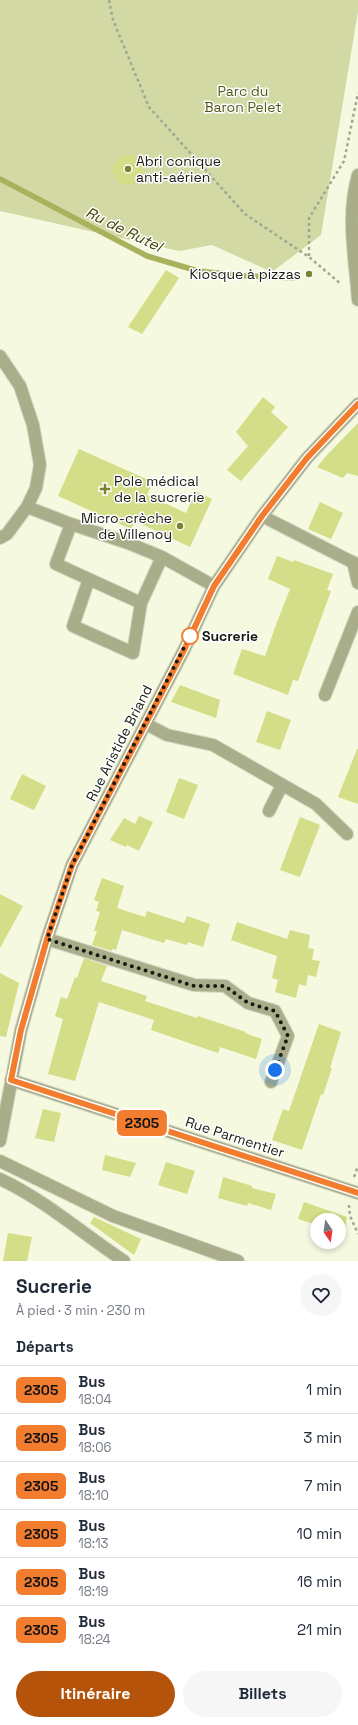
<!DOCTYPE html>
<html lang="fr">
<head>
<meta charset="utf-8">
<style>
	:root { --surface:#fff; --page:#f6f6f7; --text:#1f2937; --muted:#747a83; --line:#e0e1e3; --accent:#b45309 }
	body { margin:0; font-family:"Space Grotesk",sans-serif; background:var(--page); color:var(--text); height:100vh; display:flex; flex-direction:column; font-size:15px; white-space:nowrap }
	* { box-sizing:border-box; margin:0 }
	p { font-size:13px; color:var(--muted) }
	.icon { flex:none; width:22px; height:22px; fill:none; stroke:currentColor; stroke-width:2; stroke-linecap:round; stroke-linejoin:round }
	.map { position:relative; height:1261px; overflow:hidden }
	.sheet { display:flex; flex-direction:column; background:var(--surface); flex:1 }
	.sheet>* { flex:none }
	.badge { padding:0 8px; border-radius:6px; font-size:14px; line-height:26px }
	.needle { width:26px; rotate:167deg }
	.tools { position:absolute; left:310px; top:1213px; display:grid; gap:8px }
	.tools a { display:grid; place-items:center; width:36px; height:36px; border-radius:50%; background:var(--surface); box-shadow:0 2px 6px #0003; font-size:20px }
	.you { position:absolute; width:20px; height:20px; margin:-10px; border:3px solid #fff; border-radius:50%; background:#1a73e8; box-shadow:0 0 0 6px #1a73e833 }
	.map>.badge { position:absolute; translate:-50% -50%; box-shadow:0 0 0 2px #fff }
	h2 { padding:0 16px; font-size:15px; line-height:36px }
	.round { display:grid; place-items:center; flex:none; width:42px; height:42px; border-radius:21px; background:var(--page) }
	.overview { display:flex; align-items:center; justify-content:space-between; height:68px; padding:0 16px }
	h1 { font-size:19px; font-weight:700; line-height:30px }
	.button { display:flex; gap:8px; margin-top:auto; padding:8px 16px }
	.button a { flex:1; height:46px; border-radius:24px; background:var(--accent); color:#fff; font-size:16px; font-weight:700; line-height:46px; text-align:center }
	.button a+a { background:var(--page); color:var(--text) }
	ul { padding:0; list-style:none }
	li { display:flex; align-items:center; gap:12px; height:48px; padding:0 16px; border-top:1px solid var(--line) }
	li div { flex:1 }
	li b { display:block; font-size:15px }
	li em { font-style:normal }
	li .badge { min-width:44px; font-weight:700; text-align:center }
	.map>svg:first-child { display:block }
</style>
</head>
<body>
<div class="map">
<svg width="358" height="1261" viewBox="0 0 358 1261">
	<rect width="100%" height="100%" fill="#f5f9e0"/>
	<path fill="#d2d9a4" d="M0 0H358V11L321 235 272 272 212 245 179 251 0 211Z"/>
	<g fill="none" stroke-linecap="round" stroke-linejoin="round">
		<path stroke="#a8b15c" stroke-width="5.5" d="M0 179 147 256 198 271 246 276 293 278"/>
	</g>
	<path fill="#d4dd87" d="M113 170a15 15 0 1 1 30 0a15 15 0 1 1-30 0Z
		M166 270 179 278 142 334 128 327Z
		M263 397 275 407 271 412 288 427 241 481 227 470 248 446 236 432Z
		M358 423V476L347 473 343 478 317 467 327 455Z
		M79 449 153 482 147 495 186 513 196 491 212 499 190 547 135 521 131 529 58 496Z
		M320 502 343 513 331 539 308 529Z
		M277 556 293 562 294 560 333 574 327 590 331 591 298 681 293 680 288 695 233 674 242 649 265 656 277 622 290 589 268 579Z
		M180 685 220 700 216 718 171 702Z
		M267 711 291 720 280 750 256 742Z
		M357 749H358V804L338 797Z
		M22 774 46 786 34 810 10 799Z
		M179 778 198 785 184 819 166 812Z
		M139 816 153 822 139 851 127 845 126 847 110 840 124 818 135 824Z
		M300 817 320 825 300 877 280 870Z
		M102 878 124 886 117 908 145 917 147 911 184 923 187 916 210 924 203 947 188 942 187 945 166 939 164 943 122 930 116 950 112 949V951L92 945 97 931H94L100 912 96 911 99 902 94 900Z
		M0 894 23 906 0 948Z
		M237 922 287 939 290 930 310 935 308 948 314 949 312 960 320 961 316 977 308 975 306 986 299 984 296 998 275 992 278 980 272 978 277 956 231 940Z
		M84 958 107 966 101 981 147 996 145 1001 197 1018 198 1016 246 1032 245 1033 262 1039 256 1059 220 1047 218 1053 151 1030 154 1020 99 1002 75 1081 48 1074 63 1019 55 1016 61 997 67 999 75 977 77 978Z
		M0 973 19 983 6 1037 0 1036Z
		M319 1024 341 1032 330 1068H332L323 1095 321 1094 302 1150 272 1140 283 1109 289 1111Z
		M43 1109 61 1113 54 1142 35 1138Z
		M105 1155 136 1163 130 1177 102 1170Z
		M166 1162 195 1171 187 1194 158 1185Z
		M223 1177 252 1186V1188L276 1194 271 1210 248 1203 247 1206 218 1198Z
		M304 1202 347 1217 344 1234 339 1233V1220H317V1225L298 1219Z
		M94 1217 141 1239 134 1255 90 1223Z
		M8 1233 32 1237 27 1261H3Z"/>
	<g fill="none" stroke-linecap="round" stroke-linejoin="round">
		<defs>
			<path id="minor" d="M358 175C346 216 355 258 358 300
				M0 356 20 386 33 425 40 465 36 488 27 507 7 534 0 538
				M27 507 71 524 128 543 162 557 214 586
				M262 516 358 565
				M71 524 56 564 141 603 162 557
				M353 562 358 583
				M89 579 73 626 133 653 141 603
				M325 695 358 612
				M146 724 167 735 213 745 316 804 347 834
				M269 811 282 785
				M47 939 194 985 225 986 248 1003 275 1011 288 1036 271 1082
				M11 1080 358 1193
				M0 1141 21 1030 47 939 72 865 184 650 214 586 262 516 307 458 358 404
				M0 1161 113 1216 238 1261
				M0 1179C45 1200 83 1234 124 1261"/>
		</defs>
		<use href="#minor" stroke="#d2d5bf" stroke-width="14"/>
		<path stroke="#a3a693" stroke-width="2.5" stroke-dasharray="3 3" stroke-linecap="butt" d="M109 0 113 20 149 107 245 214 309 257 341 284
			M309 256V218L344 161 358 93
			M354 1177 358 1166
			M349 1205 350 1216 358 1234"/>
		<use href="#minor" stroke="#a9ad8a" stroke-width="12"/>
	</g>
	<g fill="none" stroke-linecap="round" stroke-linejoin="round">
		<defs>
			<path id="line" d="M358 404 307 458 262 516 214 586 184 650 72 865 47 939 21 1030 11 1080 358 1193"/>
		</defs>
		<use href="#line" stroke="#fff" stroke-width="9"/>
		<use href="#line" stroke="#f37d2e" stroke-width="6"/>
		<path stroke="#191a11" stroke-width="4" stroke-dasharray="0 7.2" d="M190 636 72 865 47 939 194 986H225L248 1003 275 1011 288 1036 275 1070"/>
	</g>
	<g fill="#7c832f" stroke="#fff" stroke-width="1.5">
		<circle cx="128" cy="169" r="4"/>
		<circle cx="309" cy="274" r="4"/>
		<path d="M103 483h4v4h4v4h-4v4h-4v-4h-4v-4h4z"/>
		<circle cx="180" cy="526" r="4"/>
	</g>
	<circle fill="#fff" stroke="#f37d2e" stroke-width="2" cx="190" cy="636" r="8"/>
	<g text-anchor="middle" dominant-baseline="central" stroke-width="3" stroke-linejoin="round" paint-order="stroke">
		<g font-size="14" fill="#55591b" stroke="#fff">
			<text x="243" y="91">Parc du<tspan x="243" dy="16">Baron Pelet</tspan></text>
		</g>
		<g font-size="14" fill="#191a11" stroke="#fff" text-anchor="start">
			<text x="136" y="161">Abri conique<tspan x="136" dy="16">anti-aérien</tspan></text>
			<text x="301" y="274" text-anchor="end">Kiosque à pizzas</text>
			<text x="114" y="481">Pole médical<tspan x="114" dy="16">de la sucrerie</tspan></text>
			<text x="172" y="518" text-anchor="end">Micro-crèche<tspan x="172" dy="16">de Villenoy</tspan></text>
		</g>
		<g font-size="14" font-weight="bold" fill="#191a11" stroke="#fff" text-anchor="start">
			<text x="202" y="636">Sucrerie</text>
		</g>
		<g font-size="14" fill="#191a11" stroke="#fff">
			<text transform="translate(119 743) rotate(-63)">Rue Aristide Briand</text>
			<text transform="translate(235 1137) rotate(18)">Rue Parmentier</text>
		</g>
		<g font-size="15" font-style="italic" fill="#414500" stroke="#fff">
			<text transform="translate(124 229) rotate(26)">Ru de Rutel</text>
		</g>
	</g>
</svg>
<div class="tools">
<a><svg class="needle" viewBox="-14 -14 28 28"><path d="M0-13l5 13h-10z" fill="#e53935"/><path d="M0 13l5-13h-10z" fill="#747a83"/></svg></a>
</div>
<div class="you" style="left:275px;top:1070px"></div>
<b class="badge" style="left:142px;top:1123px;background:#f37d2e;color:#111">2305</b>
</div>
<section class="sheet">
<div class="overview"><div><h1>Sucrerie</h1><p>À pied · 3 min · 230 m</p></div><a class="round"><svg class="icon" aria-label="heart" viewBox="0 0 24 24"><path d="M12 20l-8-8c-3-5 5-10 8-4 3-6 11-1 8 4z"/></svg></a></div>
<h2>Départs</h2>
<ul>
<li><span class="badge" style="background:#f37d2e;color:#111">2305</span><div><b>Bus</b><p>18:04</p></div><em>1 min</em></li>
<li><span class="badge" style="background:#f37d2e;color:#111">2305</span><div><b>Bus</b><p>18:06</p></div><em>3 min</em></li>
<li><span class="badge" style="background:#f37d2e;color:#111">2305</span><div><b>Bus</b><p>18:10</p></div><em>7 min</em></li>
<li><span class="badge" style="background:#f37d2e;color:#111">2305</span><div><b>Bus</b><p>18:13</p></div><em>10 min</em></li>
<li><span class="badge" style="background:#f37d2e;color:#111">2305</span><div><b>Bus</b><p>18:19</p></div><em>16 min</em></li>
<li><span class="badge" style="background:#f37d2e;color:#111">2305</span><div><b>Bus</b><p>18:24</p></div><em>21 min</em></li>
</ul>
<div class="button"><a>Itinéraire</a><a>Billets</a></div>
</section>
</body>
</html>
